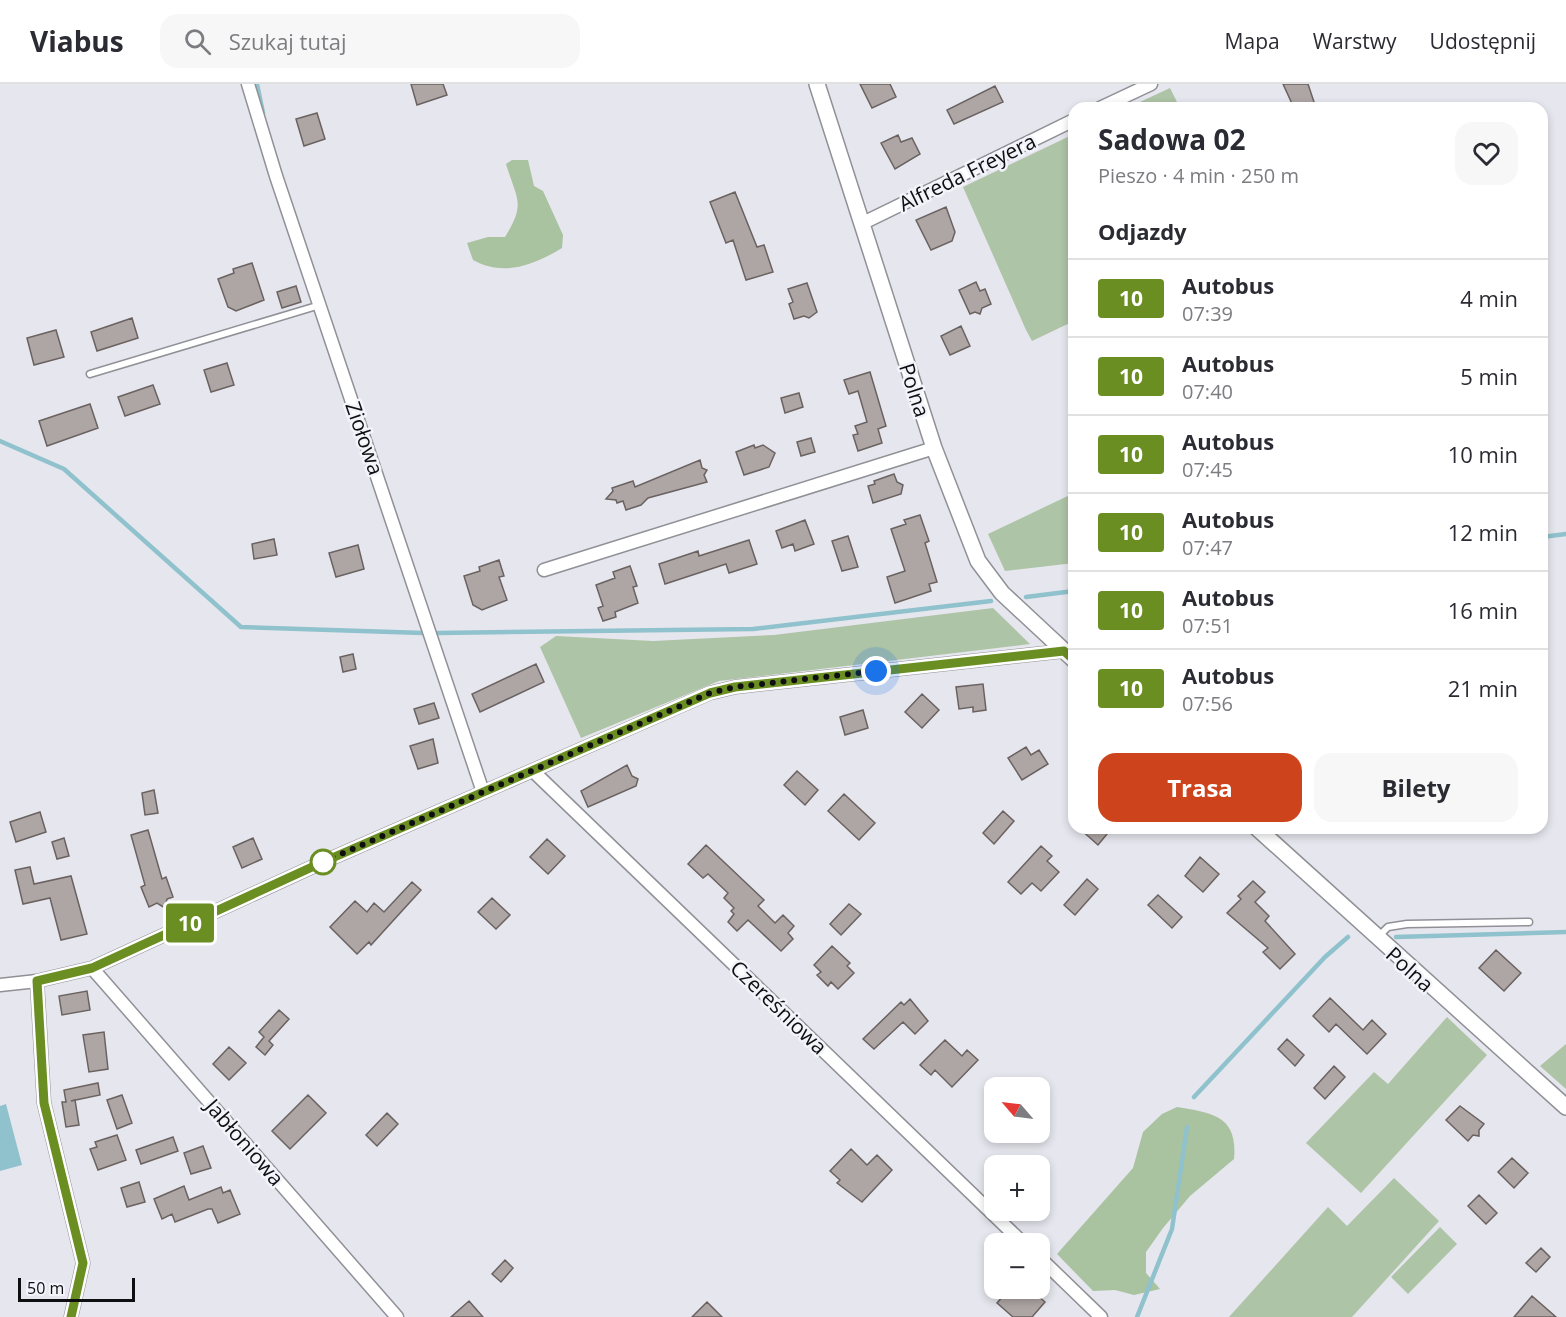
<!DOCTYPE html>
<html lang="pl">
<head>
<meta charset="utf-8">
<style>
	:root { --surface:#fff; --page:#f7f7f7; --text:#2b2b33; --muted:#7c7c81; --line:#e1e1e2; --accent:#cd441c }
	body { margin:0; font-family:"Open Sans",sans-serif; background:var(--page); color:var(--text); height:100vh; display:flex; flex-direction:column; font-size:22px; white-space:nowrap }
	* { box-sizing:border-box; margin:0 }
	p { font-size:20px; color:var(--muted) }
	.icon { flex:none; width:33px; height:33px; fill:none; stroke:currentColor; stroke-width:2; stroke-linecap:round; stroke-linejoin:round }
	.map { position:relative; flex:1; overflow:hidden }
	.side { position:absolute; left:1068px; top:18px; width:480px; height:732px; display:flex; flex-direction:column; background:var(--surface); border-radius:18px; box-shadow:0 3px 9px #0003 }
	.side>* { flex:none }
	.badge { padding:0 12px; border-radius:4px; font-size:21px; line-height:39px }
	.needle { width:39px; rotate:298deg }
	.buttons { position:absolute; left:984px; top:993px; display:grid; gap:12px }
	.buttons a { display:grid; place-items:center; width:66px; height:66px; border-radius:12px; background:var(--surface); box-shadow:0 3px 9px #0003; font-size:30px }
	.scale { position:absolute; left:18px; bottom:15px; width:117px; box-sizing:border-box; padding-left:6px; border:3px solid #0f0f11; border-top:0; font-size:16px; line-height:21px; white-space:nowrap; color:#0f0f11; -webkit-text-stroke:4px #f3f4fb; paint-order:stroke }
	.you { position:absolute; width:30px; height:30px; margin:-15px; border:4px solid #fff; border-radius:50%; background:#1a73e8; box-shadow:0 0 0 9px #1a73e833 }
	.map>.badge { position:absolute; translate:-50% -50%; box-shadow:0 0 0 3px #fff }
	h2 { padding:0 30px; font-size:22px; line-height:54px }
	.round { display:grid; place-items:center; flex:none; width:63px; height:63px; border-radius:18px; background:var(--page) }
	.overview { display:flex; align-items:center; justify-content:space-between; height:102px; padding:0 30px }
	h1 { font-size:28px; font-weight:700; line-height:45px }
	.button { display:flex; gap:12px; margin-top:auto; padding:12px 30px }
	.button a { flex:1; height:69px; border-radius:18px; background:var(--accent); color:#fff; font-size:24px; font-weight:700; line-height:69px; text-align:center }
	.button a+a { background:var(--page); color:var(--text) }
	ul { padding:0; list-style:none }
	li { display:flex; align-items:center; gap:18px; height:78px; padding:0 30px; border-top:2px solid var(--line) }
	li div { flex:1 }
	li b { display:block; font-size:22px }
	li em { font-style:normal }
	li .badge { min-width:66px; font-weight:700; text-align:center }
	header { display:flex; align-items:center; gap:36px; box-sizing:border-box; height:84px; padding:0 30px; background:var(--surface); border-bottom:2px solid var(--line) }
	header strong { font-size:28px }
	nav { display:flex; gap:33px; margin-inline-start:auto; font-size:21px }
	.search { width:420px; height:54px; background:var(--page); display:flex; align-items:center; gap:15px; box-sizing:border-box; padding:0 21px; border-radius:18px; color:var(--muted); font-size:22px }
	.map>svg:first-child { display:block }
</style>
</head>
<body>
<header>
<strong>Viabus</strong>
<div class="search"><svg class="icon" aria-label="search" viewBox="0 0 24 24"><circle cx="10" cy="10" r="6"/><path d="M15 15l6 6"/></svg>Szukaj tutaj</div>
<nav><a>Mapa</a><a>Warstwy</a><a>Udostępnij</a></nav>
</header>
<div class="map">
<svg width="1566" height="1233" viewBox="0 0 1566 1233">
	<rect width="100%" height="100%" fill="#e6e6ee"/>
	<path fill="#aec4a6" d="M1170 4 1180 24H1127Z
		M1074 50V237L1032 257 1026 246 963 103Z
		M1074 409V479L1005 487 988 450Z
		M993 524 1030 560 719 597 581 654 540 563 556 552 653 557 774 551Z
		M1447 933 1487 971 1361 1109 1306 1059 1374 988 1388 1000Z
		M1566 960V1005L1540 982Z
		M1394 1094 1439 1137 1352 1233H1229L1328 1123 1347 1142Z
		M1440 1143 1457 1160 1408 1210 1391 1193Z"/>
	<path fill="#a9c2a0" d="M512 76H528L534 102 543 107 563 151 562 164C534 181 504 193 473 176L467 159 488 153H505C526 119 517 116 506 80Z
		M1177 1023C1213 1029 1238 1032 1234 1075L1190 1112 1163 1144 1146 1168V1189L1160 1205 1134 1211 1115 1206 1093 1207 1057 1170 1133 1084 1143 1048 1162 1030Z"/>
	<path fill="#8fc2cc" d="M6 1020 22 1081 0 1087V1022Z"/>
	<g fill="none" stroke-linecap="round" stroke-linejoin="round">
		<path stroke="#8fc2cc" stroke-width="4.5" d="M257 0 263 29
			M0 357 64 385 241 543 423 549
			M1542 453 1566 450
			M1026 513 1074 507
			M438 549 753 545 991 517
			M1396 853 1566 848
			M1194 1013 1325 873 1348 853
			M1137 1233 1172 1145 1187 1043"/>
	</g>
	<path fill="#aea6a4" stroke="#6a6260" stroke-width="1.5" d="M411 0H443L447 11 417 21Z
		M860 0H890L896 13 872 24Z
		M1283 0H1308L1316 24H1294Z
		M995 2 1003 18 954 40 947 26Z
		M317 29 325 55 304 62 296 35Z
		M898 51 901 58 912 54 920 70 895 85 881 59Z
		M735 108 757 163 764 161 773 188 746 196 733 156 726 159 710 118Z
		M946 123 955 148 952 157 931 166 916 136Z
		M252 179 264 216 236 227 228 223 218 195 234 189 233 185Z
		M976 198 980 207 985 205 991 220 982 224 980 230 975 228 970 230 959 206Z
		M807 199 817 228 809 234 804 232 794 235 789 220 793 218 788 205Z
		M296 202 301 218 282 224 277 208Z
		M132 234 138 254 97 267 91 248Z
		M961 242 970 262 950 271 941 252Z
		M56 246 64 273 34 281 27 254Z
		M227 279 234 301 211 308 204 286Z
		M870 288 886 342 878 345 882 359 858 367 853 351 858 350 855 342 867 338 858 307 849 310 844 296Z
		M153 301 160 320 125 332 118 313Z
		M799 309 803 323 785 329 781 314Z
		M90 320 98 344 47 362 39 337Z
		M811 354 815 368 801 372 797 358Z
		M754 361 755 364 763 361 775 369 769 383 744 391 736 368Z
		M700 376 702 384 707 386 704 391 707 398 648 414 641 421 626 426 623 417 617 419 616 416 606 415 613 407 612 404 633 397 635 403Z
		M894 390 897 398 903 401 901 410 873 419 868 402 875 400 874 397Z
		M920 431 929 457 925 459 937 498 929 500 931 507 895 519 887 493 905 487 891 445 906 440 904 436Z
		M805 436 814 460 795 467 793 460 782 464 776 447Z
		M848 452 858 483 842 487 832 457Z
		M274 455 277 471 254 475 252 460Z
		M749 456 757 480 729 489 726 480 665 500 659 480 698 467 699 472Z
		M358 461 364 485 336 493 329 469Z
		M499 476 504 492 499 493 507 516 482 526 473 521 464 492 480 487 479 483Z
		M630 482 637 502 633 503 638 519 615 528 616 533 603 537 598 524 603 522 596 501 615 494 613 488Z
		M353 570 356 585 343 588 340 573Z
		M536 580 544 598 480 628 472 610Z
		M983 600 986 626 973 628V623L959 625 956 603Z
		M922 610 939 626 922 644 905 628Z
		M434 619 439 634 419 640 414 625Z
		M863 626 868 644 845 651 840 633Z
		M433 655 438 679 418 685 410 662Z
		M1026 663 1031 671 1039 666 1048 680 1022 696 1008 674Z
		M627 681 632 692 638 695 636 702 588 723 581 707Z
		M797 687 818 706 805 721 784 701Z
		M154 706 158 729 145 731 142 709Z
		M844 710 875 739 859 756 828 727Z
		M1003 727 1014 737 994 760 983 749Z
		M40 728 46 748 16 758 10 738Z
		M1079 744H1101L1107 750 1098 761Z
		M148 746 162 795 166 793 173 813 167 815 165 824 157 819 149 823 141 803 145 801 131 751Z
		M64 754 69 772 57 775 52 758Z
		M253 754 262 775 242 784 233 763Z
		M547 755 565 772 548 790 530 773Z
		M706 761 764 816 758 822 775 839 783 831 794 842 788 849 793 855 781 867 748 836 737 847 728 838 734 830 731 827 734 824 724 814 728 809 708 790 703 794 688 780Z
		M1041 762 1052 772 1047 777 1059 788 1041 807 1032 799 1021 810 1008 798Z
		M1200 773 1219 790 1203 808 1185 792Z
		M30 783 34 800 71 792 87 850 61 856 50 814 23 820 15 786Z
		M1087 795 1098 805 1075 831 1064 821Z
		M1253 797 1265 808 1255 818 1269 832 1265 837 1295 870 1280 885 1263 868 1268 864 1227 829 1241 815 1238 812Z
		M412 798 421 806 371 861 369 858 357 870 330 843 355 817 367 828 374 819 384 828Z
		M1158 811 1182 833 1172 844 1148 821Z
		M492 814 510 831 496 845 478 828Z
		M849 820 861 830 841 851 830 840Z
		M832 862 850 879 847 882 854 889 838 905 831 898 828 902 817 891 821 888 814 881Z
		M1496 866 1521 889 1504 907 1479 884Z
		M87 907 90 926 62 931 59 912Z
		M1330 914 1363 946 1372 936 1386 950 1367 970 1336 940 1329 948 1313 932Z
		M910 915 928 937 915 950 903 938 874 965 863 955 901 918 904 921Z
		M279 926 289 935 269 957 273 961 265 971 256 963 264 953 259 948Z
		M104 948 108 985 89 988 83 951Z
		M1287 955 1304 971 1295 982 1278 965Z
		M945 956 962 972 967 966 978 976 952 1003 935 986 931 991 920 981Z
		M229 963 246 979 229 996 213 980Z
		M1334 982 1345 993 1325 1015 1314 1004Z
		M98 999 100 1011 71 1017 75 1016 79 1041 66 1043 62 1018H66L64 1006Z
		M122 1011 132 1039 117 1045 107 1016Z
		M308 1011 326 1029 290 1065 272 1047Z
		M1460 1022 1484 1040 1479 1046V1052L1473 1051 1468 1057 1446 1036Z
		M387 1029 398 1040 377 1062 366 1051Z
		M117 1051 126 1076 98 1086 90 1065 97 1063 95 1058Z
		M173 1053 178 1067 141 1080 136 1066Z
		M203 1062 211 1084 191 1090 184 1069Z
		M851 1065 867 1081 877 1071 892 1086 862 1118 837 1099 840 1096 830 1087Z
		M1512 1074 1528 1089 1514 1104 1498 1088Z
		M139 1098 145 1118 127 1123 121 1104Z
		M184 1102 189 1116 221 1103 223 1109 230 1106 240 1130 218 1139 212 1125H208L175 1138 172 1130 162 1135 154 1115Z
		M1479 1111 1497 1129 1486 1140 1468 1122Z
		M1541 1164 1550 1173 1536 1188 1526 1179Z
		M505 1176 513 1184 501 1198 492 1190Z
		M1010 1204H1029L1045 1218 1032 1233H1013L997 1219Z
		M1532 1212 1556 1233H1514Z
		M469 1217 483 1233H451Z
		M707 1218 722 1233H692Z"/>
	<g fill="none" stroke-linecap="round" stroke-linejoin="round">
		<defs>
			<path id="service" d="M90 290 320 221
				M1379 852 1388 843 1407 840 1529 838"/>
			<path id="minor" d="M248 0 276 92 483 708
				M1100 24 1151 0
				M861 140 1074 36
				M544 486 934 364
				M533 687 1024 1160
				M92 884 397 1233
				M37 897 44 1019 83 1179 71 1233
				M0 901 37 897 92 884 323 778 710 609 735 603 1064 567
				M1040 1174 1101 1233"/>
			<path id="tertiary" d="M817 0 934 364 978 477 1002 509 1074 576
				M1257 744 1566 1023"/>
		</defs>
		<use href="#service" stroke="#909097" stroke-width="9"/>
		<use href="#minor" stroke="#909097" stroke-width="15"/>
		<use href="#tertiary" stroke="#909097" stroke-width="18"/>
		<use href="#service" stroke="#fff" stroke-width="6"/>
		<use href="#minor" stroke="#fff" stroke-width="12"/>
		<use href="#tertiary" stroke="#fff" stroke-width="15"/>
	</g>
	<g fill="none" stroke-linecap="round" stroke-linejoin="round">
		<defs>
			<path id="line" d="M71 1233 83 1179 44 1019 37 897 92 884 323 778 710 609 735 603 1064 567 1074 576"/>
		</defs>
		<use href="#line" stroke="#fff" stroke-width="14"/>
		<use href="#line" stroke="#6b8e23" stroke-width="9"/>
		<path stroke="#0f0f11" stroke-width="6" stroke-dasharray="0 10.8" d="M323 778 710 609 735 603 876 587"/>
	</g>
	<circle fill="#fff" stroke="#6b8e23" stroke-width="3" cx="323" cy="778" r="12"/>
	<g text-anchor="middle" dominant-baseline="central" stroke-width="5" stroke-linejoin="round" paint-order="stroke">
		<g font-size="21" fill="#0f0f11" stroke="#f3f4fb">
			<text transform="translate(967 88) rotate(-26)">Alfreda Freyera</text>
			<text transform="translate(915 306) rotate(72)">Polna</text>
			<text transform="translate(365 354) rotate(71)">Ziołowa</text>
			<text transform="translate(1410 885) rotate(42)">Polna</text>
			<text transform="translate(779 923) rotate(44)">Czereśniowa</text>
			<text transform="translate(245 1058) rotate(49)">Jabłoniowa</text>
		</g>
	</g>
</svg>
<div class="buttons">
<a><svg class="needle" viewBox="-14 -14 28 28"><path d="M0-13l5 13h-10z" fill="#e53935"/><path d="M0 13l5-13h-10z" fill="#7c7c81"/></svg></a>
<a>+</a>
<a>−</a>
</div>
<div class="scale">50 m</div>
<div class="you" style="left:876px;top:587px"></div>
<b class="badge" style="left:190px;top:839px;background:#6b8e23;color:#fff">10</b>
<section class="side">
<div class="overview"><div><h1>Sadowa 02</h1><p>Pieszo · 4 min · 250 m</p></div><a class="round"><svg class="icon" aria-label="heart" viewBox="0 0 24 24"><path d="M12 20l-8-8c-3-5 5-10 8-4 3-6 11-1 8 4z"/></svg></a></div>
<h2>Odjazdy</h2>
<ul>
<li><span class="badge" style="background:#6b8e23;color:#fff">10</span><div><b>Autobus</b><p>07:39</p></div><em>4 min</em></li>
<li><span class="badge" style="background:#6b8e23;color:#fff">10</span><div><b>Autobus</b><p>07:40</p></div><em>5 min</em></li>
<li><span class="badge" style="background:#6b8e23;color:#fff">10</span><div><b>Autobus</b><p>07:45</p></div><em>10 min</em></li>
<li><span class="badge" style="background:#6b8e23;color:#fff">10</span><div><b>Autobus</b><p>07:47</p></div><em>12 min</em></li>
<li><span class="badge" style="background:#6b8e23;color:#fff">10</span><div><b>Autobus</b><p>07:51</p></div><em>16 min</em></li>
<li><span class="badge" style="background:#6b8e23;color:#fff">10</span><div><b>Autobus</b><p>07:56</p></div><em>21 min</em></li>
</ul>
<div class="button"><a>Trasa</a><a>Bilety</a></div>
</section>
</div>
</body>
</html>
